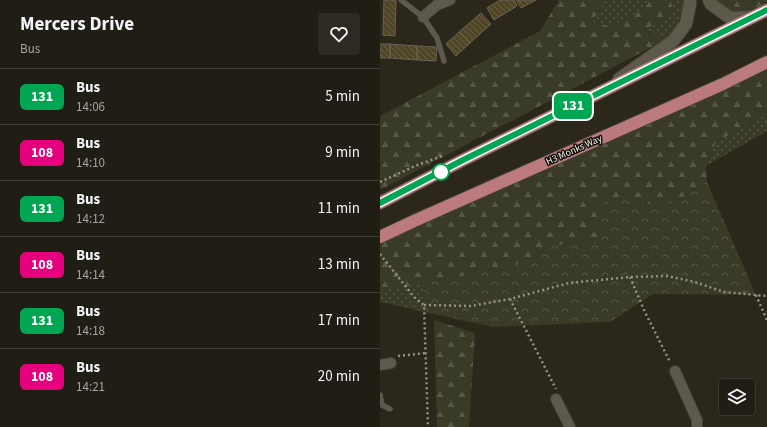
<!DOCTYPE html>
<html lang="en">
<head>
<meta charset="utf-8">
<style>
	:root { --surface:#201d14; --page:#2d2a22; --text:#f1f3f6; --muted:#a2a2a0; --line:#3d3b34 }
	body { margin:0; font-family:"Source Sans 3",sans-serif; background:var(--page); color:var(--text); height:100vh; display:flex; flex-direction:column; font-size:15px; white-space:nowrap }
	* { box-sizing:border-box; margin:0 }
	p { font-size:13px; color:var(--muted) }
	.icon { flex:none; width:22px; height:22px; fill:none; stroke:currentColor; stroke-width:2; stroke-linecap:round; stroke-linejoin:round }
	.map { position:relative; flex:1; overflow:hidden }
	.panel { display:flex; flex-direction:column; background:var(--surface); width:380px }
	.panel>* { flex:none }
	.badge { padding:0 8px; border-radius:6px; font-size:14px; line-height:26px }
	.fabs { position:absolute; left:339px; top:379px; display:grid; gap:8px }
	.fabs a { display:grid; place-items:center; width:36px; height:36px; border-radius:4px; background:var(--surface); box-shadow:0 4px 16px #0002,0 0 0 1px var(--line); font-size:20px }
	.map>.badge { position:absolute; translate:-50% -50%; box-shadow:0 0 0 2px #fff }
	.round { display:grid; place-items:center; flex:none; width:42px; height:42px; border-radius:4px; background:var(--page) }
	.headline { display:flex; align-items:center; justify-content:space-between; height:68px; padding:0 20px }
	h1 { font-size:19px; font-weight:700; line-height:30px }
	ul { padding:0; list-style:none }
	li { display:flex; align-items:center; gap:12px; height:56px; padding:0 20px; border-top:1px solid var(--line) }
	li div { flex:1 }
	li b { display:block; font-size:15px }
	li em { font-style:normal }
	li .badge { min-width:44px; font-weight:700; text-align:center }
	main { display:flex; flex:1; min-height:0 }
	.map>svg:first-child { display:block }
</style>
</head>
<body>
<main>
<section class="panel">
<div class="headline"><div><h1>Mercers Drive</h1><p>Bus</p></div><a class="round"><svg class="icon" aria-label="heart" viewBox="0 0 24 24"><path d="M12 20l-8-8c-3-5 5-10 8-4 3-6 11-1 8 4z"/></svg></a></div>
<ul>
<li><span class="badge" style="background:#00a651;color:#fff">131</span><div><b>Bus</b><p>14:06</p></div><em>5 min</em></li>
<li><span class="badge" style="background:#e6007e;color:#fff">108</span><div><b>Bus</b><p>14:10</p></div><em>9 min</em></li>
<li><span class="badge" style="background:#00a651;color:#fff">131</span><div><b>Bus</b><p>14:12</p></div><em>11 min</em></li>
<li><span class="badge" style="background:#e6007e;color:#fff">108</span><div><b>Bus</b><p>14:14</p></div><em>13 min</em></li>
<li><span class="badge" style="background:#00a651;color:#fff">131</span><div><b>Bus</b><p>14:18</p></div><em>17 min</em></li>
<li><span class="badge" style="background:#e6007e;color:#fff">108</span><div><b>Bus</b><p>14:21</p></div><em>20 min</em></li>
</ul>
</section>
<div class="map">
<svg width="387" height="427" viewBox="0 0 387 427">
	<defs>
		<pattern id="grass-dots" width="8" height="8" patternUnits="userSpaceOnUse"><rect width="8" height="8" fill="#393b26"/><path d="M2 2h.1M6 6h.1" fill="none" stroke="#565846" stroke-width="1.8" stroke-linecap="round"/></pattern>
		<pattern id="forest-firs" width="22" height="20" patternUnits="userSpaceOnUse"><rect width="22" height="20" fill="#393b26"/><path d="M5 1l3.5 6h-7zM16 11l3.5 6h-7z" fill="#565846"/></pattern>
		<pattern id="park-crowns" width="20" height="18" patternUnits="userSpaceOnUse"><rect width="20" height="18" fill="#393b26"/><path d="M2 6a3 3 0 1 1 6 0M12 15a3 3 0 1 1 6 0" fill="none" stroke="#565846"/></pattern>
		<pattern id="building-back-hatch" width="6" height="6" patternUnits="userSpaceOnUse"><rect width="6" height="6" fill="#504524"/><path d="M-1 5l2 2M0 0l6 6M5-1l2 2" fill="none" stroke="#6a6044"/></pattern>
	</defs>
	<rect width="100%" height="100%" fill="#2b271b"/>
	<path fill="url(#grass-dots)" d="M228 0H271L254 16 229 26 211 22 224 3Z
		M291 0H305L303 11 296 29 285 40 264 30 293 15Z
		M387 114V131L326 166 336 142Z
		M43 283 44 312 2 302 0 304V291Z"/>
	<path fill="url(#forest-firs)" d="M179 0H228L224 3 211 22 229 26 254 16 271 0H291L293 15 264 30 285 40 0 190V116L160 31Z
		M331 0H387V5C377 10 362 15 350 12 344 9 337 4 331 0Z
		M387 62V114L336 142 326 166 327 182 293 203 266 204 244 194 223 237 169 247 130 268 0 291V240Z
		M54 320 95 333 89 427H57Z"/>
	<path fill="url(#park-crowns)" d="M327 182 376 295 273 294 230 322 113 327 44 312 43 283 130 268 169 247 223 237 219 206 245 194 266 204 293 203Z"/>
	<path fill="url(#building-back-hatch)" stroke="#686355" d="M4 0H16L15 36 3 35Z
		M120 0H134L137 6 114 20 107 8Z
		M136 0H156L141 8Z
		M101 13 111 24 90 43 79 32Z
		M79 32 90 43 76 56 66 44Z
		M0 44H10V58H0Z
		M10 44 37 46V60L10 58Z
		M37 46 57 47 56 61 37 60Z"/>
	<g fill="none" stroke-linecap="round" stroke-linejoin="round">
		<defs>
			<path id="lane" d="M21 0 43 17 57 38 64 61
				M0 395 2 405 10 409"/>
			<path id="street" d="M43 17 57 5 70 0
				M0 365 11 363
				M295 371 317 420V427
				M176 399 190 427"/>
			<path id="secondary" d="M329 0 331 4 350 18 372 17
				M239 79 293 41 306 24 310 4V0"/>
			<path id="primary" d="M0 203 83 160 387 10
				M0 237 34 221 343 84 387 62"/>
		</defs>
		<use href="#lane" stroke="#454138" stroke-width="6"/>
		<use href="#street" stroke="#454138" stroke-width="12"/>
		<use href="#secondary" stroke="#454138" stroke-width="14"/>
		<use href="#primary" stroke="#454138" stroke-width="14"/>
		<path stroke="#959188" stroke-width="2.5" stroke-dasharray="2 3" stroke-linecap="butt" d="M0 182 35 166 62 156
			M0 254 34 297 44 305 48 427
			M250 277 264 310 290 362
			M376 295 387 320
			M130 299 176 389
			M44 305 91 306 130 299 189 283 250 277 287 276 315 282 344 292 387 296
			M18 356 46 353"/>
		<use href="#lane" stroke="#5d594b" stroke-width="5"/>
		<use href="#street" stroke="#5d594b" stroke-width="10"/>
		<use href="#secondary" stroke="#5d594b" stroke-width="12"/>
		<use href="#primary" stroke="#bb7b7e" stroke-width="12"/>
	</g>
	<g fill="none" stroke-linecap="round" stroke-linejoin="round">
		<defs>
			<path id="line" d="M0 203 83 160 387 10"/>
		</defs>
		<use href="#line" stroke="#fff" stroke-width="9"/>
		<use href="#line" stroke="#00a651" stroke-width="6"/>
	</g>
	<circle fill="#fff" stroke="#00a651" stroke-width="2" cx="61" cy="172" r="8"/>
	<g text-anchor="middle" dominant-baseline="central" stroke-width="3" stroke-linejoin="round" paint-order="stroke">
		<g font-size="10" fill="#f2efe7" stroke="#12100b">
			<text transform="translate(194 150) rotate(-24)">H3 Monks Way</text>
		</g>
	</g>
</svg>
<div class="fabs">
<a><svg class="icon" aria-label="layers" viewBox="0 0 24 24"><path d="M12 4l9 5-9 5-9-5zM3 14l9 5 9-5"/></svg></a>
</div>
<b class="badge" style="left:193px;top:106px;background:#00a651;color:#fff">131</b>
</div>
</main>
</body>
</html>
